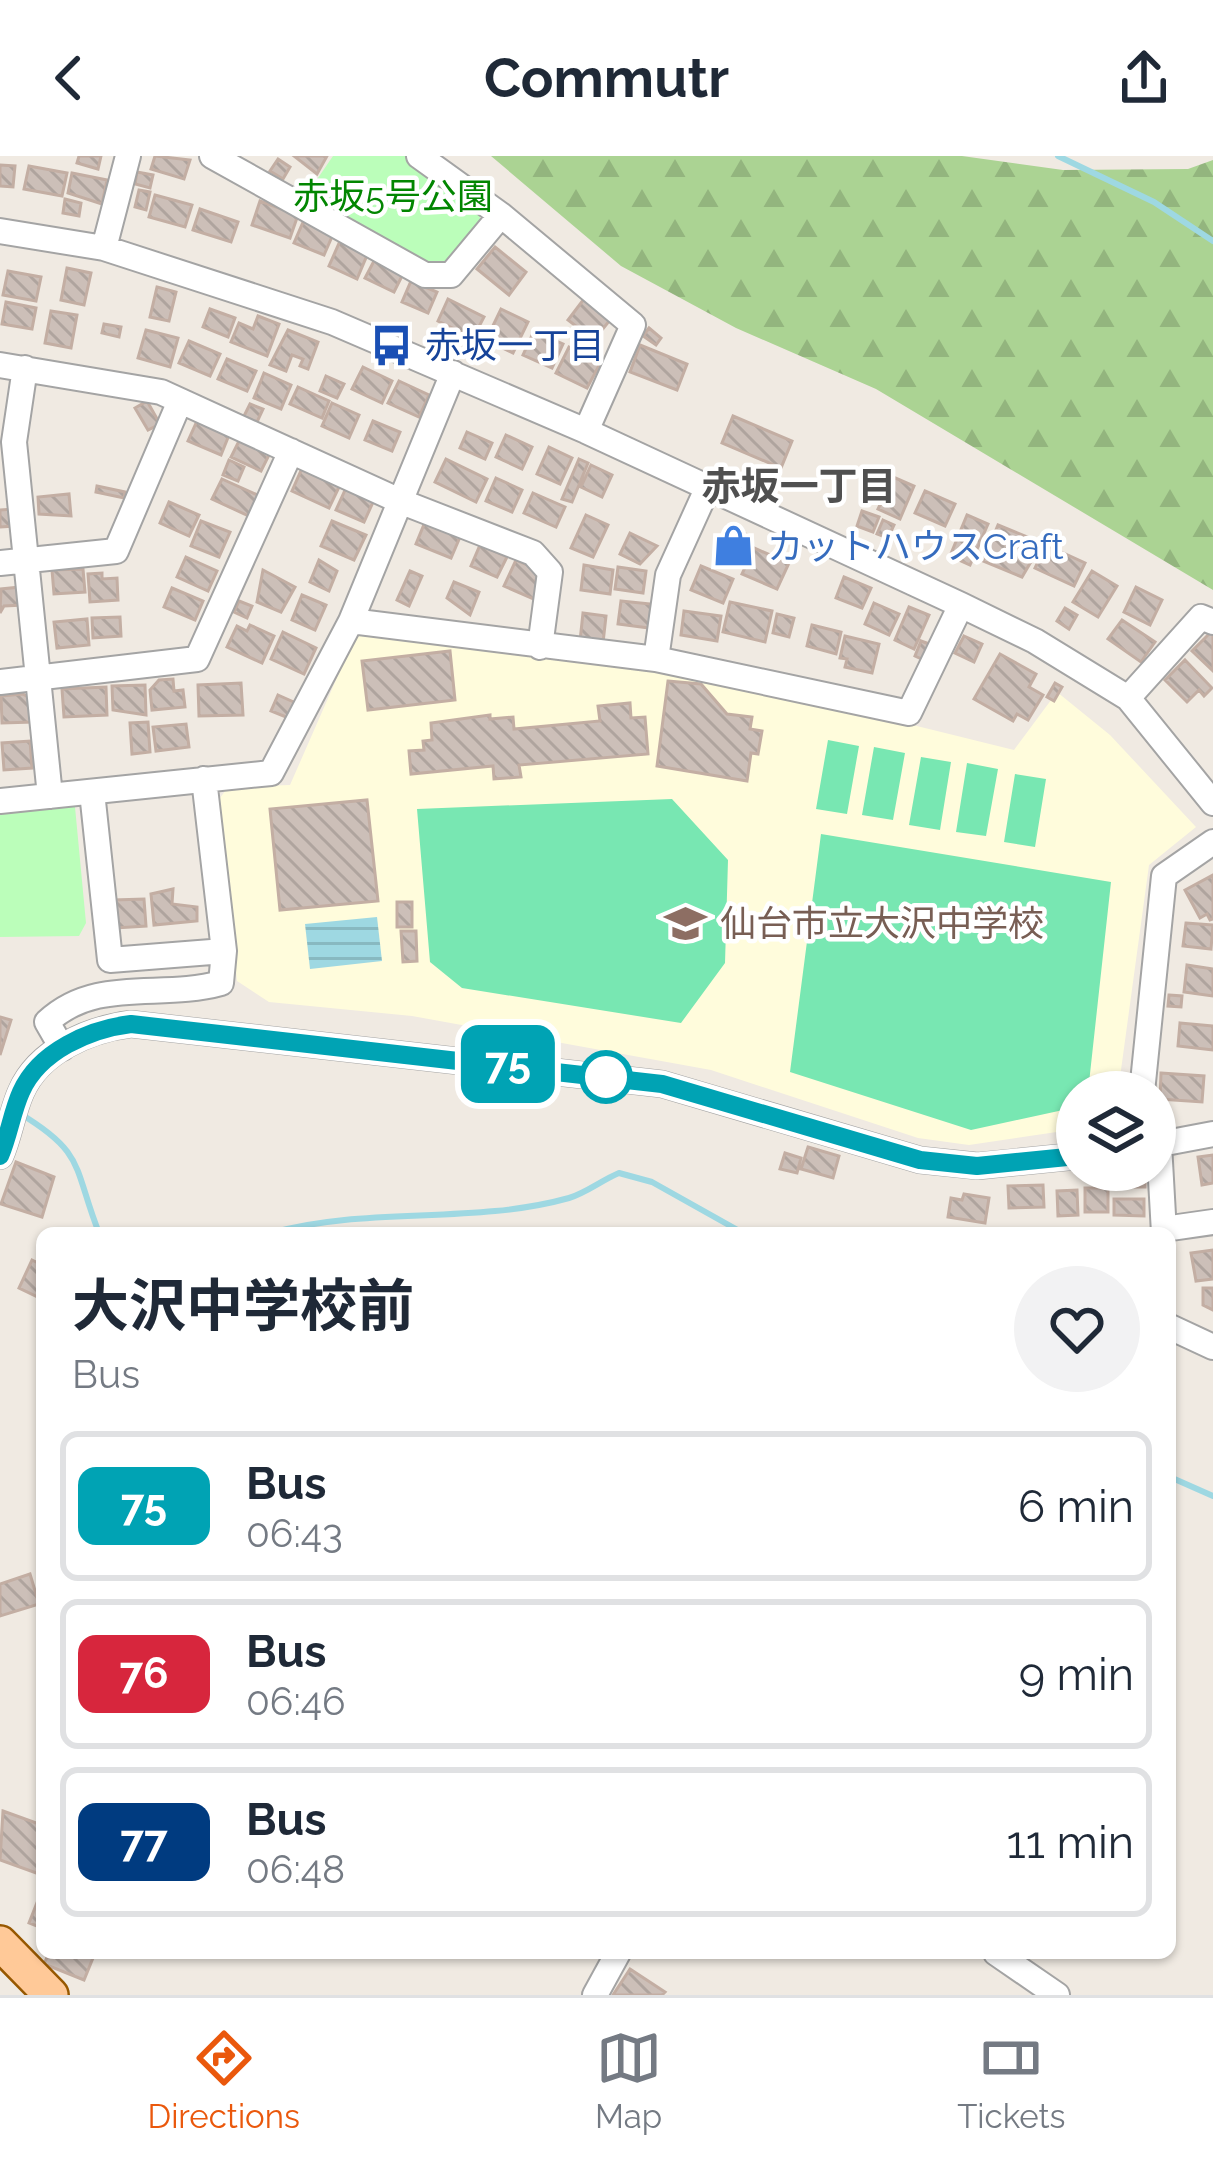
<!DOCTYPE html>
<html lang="en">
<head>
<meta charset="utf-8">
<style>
	:root { --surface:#fff; --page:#f2f2f3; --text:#1f2937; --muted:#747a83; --line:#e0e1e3; --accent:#ea580c }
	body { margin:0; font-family:Raleway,"Noto Sans JP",sans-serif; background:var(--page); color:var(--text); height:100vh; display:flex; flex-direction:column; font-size:45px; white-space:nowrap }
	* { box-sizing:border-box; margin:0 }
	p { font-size:39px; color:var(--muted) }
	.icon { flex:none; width:66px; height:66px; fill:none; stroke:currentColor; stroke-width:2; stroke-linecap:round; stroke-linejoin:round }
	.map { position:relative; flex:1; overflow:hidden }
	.side { position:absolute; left:36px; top:1071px; width:1140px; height:732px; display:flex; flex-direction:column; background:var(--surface); border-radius:18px; box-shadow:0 3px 9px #0004 }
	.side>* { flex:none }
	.badge { padding:0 24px; border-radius:18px; font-size:42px; line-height:78px }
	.tools { position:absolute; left:1056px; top:915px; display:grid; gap:24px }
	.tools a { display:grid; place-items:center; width:120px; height:120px; border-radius:50%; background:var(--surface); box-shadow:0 3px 9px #0004; font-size:60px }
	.map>.badge { position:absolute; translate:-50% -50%; box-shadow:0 0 0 6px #fff }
	.round { display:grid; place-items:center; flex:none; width:126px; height:126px; border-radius:63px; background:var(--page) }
	.headline { display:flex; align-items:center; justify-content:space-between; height:204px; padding:0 36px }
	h1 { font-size:57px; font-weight:700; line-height:90px }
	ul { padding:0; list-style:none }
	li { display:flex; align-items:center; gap:36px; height:150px; margin:0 24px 18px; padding:0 12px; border:6px solid var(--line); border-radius:18px }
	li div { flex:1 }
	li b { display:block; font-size:45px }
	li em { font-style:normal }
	li .badge { min-width:132px; font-weight:700; text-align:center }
	header { display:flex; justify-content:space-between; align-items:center; height:156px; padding:0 36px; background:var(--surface); font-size:54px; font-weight:700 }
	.menu { display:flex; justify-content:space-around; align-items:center; height:168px; border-top:3px solid var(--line); background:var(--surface); font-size:33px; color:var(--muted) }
	.menu a { display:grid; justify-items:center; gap:6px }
	.menu .active { color:var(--accent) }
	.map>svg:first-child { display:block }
</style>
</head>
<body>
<header><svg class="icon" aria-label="back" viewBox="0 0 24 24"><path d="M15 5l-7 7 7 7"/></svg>Commutr<svg class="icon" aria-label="share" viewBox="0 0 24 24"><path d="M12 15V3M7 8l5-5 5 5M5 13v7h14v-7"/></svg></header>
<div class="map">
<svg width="1213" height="1839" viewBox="0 0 1213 1839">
	<defs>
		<pattern id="forest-firs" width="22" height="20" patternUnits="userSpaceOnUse" patternTransform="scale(3)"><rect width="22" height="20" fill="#abd393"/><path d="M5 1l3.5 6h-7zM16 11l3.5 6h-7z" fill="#93b57e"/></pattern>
		<pattern id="water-rules" width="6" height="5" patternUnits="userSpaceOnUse" patternTransform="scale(3)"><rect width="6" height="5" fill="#9ed8e2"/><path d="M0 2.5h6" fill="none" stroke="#88b9c1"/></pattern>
		<pattern id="building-back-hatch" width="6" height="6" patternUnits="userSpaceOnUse" patternTransform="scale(3)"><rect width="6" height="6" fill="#ccbfb8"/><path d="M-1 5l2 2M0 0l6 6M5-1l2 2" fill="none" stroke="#afa49e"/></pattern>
	</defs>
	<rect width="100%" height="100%" fill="#f0eae2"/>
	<path fill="#fffcdc" d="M366 476 694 515 1014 594 1057 536 1110 579 1196 671 1149 709 1118 936H1077V973L969 989 918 982 711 914 412 860 269 846 237 825 217 646 228 631 290 629 354 483Z"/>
	<path fill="url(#forest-firs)" d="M491 0H962L1063 14 1188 13 1213 4V434L876 233 736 172 621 110Z"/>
	<path fill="#bbfeba" d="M333 0H406L479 55 481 69 449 107 433 110 307 38Z
		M64 646 75 651 86 767 79 780 0 781V653Z"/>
	<path fill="#78e7b2" d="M828 584 859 590 847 658 816 653Z
		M874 591 905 597 893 664 862 659Z
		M921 601 951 606 940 674 909 669Z
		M967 607 998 613 986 680 956 676Z
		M1015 618 1046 623 1035 691 1004 686Z
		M672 643 728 704 725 807 681 867 462 832 430 806 417 653Z
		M821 678 1111 726 1088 936H1077V951L971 974 790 916Z"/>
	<path fill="url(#water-rules)" d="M377 761 382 805 310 813 305 768Z"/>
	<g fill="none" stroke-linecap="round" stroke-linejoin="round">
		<path stroke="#9ed8e2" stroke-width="6" d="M1058 0 1154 46 1213 85
			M19 957C86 997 73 1011 99 1077
			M271 1077C367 1050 472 1069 569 1042 586 1037 602 1024 619 1017L652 1026 743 1077
			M1170 1321 1213 1340"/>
	</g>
	<path fill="url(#building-back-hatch)" stroke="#c3aea3" stroke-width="3" d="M79 0H101L98 13 77 7Z
		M155 0 190 4 184 23 151 13Z
		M294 0H327L317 18Z
		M278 3 290 11 283 23 270 15Z
		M0 9 15 10 13 31 0 30Z
		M29 10 67 17 62 40 24 33Z
		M137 16 153 19 150 32 135 28Z
		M72 17 107 24 102 48 68 37Z
		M139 34 150 36 146 54 135 51Z
		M155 39 192 49 185 71 149 61Z
		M65 43 81 47 79 60 63 57Z
		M260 45 298 59 290 82 252 69Z
		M200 53 238 66 231 86 193 74Z
		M304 64 334 76 324 99 294 87Z
		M340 85 368 97 357 123 329 110Z
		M495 91 526 116 509 139 477 113Z
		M374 105 403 118 394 136 365 122Z
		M67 112 91 117 84 149 61 144Z
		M8 115 41 121 36 145 3 139Z
		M411 125 437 136 428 157 402 146Z
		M157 131 176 136 169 165 150 161Z
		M448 143 484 161 473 182 438 165Z
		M584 143 610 164 594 184 568 164Z
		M6 146 36 152 32 173 2 168Z
		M210 153 235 162 228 181 203 171Z
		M501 153 528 166 513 197 486 184Z
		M51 155 77 159 71 192 45 187Z
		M258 160 279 168 267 200 231 186 239 167 253 173Z
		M104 168 121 171 119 181 102 177Z
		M649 172 661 182 656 189 643 180Z
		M146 174 178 182 170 211 138 202Z
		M288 174 318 186 308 213 300 210 303 203 292 199 286 215 270 209Z
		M534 175 563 188 552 212 523 199Z
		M189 185 220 198 210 220 179 207Z
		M640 189 687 208 677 234 630 216Z
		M569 191 601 206 587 232 556 217Z
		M227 203 256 215 247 235 218 223Z
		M363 211 392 225 382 247 352 233Z
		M264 217 291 229 281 253 254 242Z
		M326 220 344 228 337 242 320 235Z
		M399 225 429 239 419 261 388 247Z
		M298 231 329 245 322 262 290 248Z
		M147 245 160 268 148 274 135 252Z
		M332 247 359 259 349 282 322 270Z
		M250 248 263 253 257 266 244 260Z
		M733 260 792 285 781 312 722 287Z
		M197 265 229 279 221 299 188 285Z
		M373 265 400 276 392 295 365 284Z
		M467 276 492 287 485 303 460 292Z
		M506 279 532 291 522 313 496 301Z
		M240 283 270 297 261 315 231 301Z
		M549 291 572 302 560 328 537 318Z
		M446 303 487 323 476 346 435 326Z
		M579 303 588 307 572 346 562 343Z
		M229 304 244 311 238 325 223 319Z
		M591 309 612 319 602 341 581 331Z
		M303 310 341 327 329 352 292 335Z
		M893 321 914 330 900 363 878 353Z
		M496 322 522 334 512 356 486 345Z
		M222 323 262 341 253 362 212 343Z
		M97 330 125 336 124 342 96 336Z
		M346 332 374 344 364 366 336 354Z
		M925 335 955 348 945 370 915 357Z
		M533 337 565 351 556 371 524 357Z
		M69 338 71 360 39 358 38 341Z
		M169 346 199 359 189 380 160 367Z
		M13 353 14 370 0 371V354Z
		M862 355 879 361 873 376 857 370Z
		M586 359 608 369 593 401 571 392Z
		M967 359 988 368 970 409 950 400Z
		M883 364 894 369 888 382 877 378Z
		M201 365 230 376 219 401 191 390Z
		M332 365 366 379 354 404 321 390Z
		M425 366 460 381 451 402 416 388Z
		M998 369 1042 387 1022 421 983 405Z
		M727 370 750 380 739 407 715 397Z
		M630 377 657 390 640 408 620 398Z
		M480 389 507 401 497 421 471 410Z
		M1046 389 1085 407 1074 430 1035 412Z
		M754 392 789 407 777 433 742 418Z
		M186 401 217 415 208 435 177 421Z
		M319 404 337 415 329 435 310 426Z
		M516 404 540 415 536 424 544 427 536 444 504 430Z
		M584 409 613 414 610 438 581 434Z
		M701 410 733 423 723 447 691 434Z
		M618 411 646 415 643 437 615 433Z
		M83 413 85 436 54 438 52 414Z
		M263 414 295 431 281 456 257 446Z
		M410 415 422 420 409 450 397 444Z
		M1092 415 1117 430 1098 461 1073 446Z
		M102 417V423L117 422 118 444 90 446 88 418Z
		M844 421 871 432 862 452 836 442Z
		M454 426 479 436 470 459 447 442Z
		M21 431 23 449 4 450 0 457 1 433Z
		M1136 431 1162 444 1150 469 1124 456Z
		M172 432 203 445 195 464 164 451Z
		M302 439 326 449 315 474 292 464Z
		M239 445 252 450 247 462 234 456Z
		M621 445 651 448 649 472 618 468Z
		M730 446 772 455 765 486 723 476Z
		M874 447 899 458 889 479 865 468Z
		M909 451 929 459 914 493 895 484Z
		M1065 452 1077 459 1069 473 1057 465Z
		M684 455 721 460 717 485 681 479Z
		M583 457 606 460 603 487 580 485Z
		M777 458 794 462 789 481 773 477Z
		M120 461 121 480 93 482 92 462Z
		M87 463 89 489 57 492 54 466Z
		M1122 464 1155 486 1141 506 1108 483Z
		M250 469 274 480 262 507 227 491 237 470 247 475Z
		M812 469 841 476 836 498 807 490Z
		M1212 475 1213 476V515L1192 495Z
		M283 476 316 492 304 518 271 503Z
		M845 480 879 488 872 517 845 511 847 503 840 502Z
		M964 480 982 488 974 506 955 497Z
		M921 485 932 489 926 505 915 500Z
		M450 495 455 544 368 554 362 505Z
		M1000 498 1036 518 1029 531 1043 539 1028 564 1017 558 1013 565 974 543Z
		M1185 504 1212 532 1204 540 1199 534 1187 546 1165 524Z
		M173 523 174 535 183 534 185 551 152 554 150 534 159 524Z
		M668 525 701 528 727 558 752 561 750 573 762 575 758 598 751 597 747 625 657 610Z
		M241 527 243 559 199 560 198 529Z
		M1055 527 1062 531 1054 545 1047 541Z
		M145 529 146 559 113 554 112 530Z
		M106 531 107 559 64 561 62 533Z
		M23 538 31 543 33 566 2 567 1 540Z
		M278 539 298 548 291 563 271 555Z
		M630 547 631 562 645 561 648 598 519 609 521 621 494 623 493 610 411 618 409 595 424 594 423 585 432 584 431 567 490 559V563L513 561 514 573 600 565 598 550Z
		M148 566 150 596 132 598 130 567Z
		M186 568 189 591 156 595 153 571Z
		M30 585 32 612 4 614 2 587Z
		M367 644 378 745 280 754 270 653Z
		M1213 719V763L1210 764 1207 758 1200 762 1185 734Z
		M173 733 172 748 197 751V765L154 769 151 738Z
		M144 743 146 770 116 772 114 744Z
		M397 746H412V771H397Z
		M1186 767 1213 769 1211 793 1183 790Z
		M401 775H416L417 805 403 806Z
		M1187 809 1213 813V840L1184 836Z
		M1169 839 1182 840 1181 851 1168 850Z
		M0 861 11 864 0 899Z
		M1180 867 1213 870V894L1178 890Z
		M1161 917 1204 920 1202 946 1160 943Z
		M808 991 839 1000 833 1022 801 1013Z
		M785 997 801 1002 797 1017 780 1013Z
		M1213 999V1027L1202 1029 1198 1001Z
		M16 1006 54 1021 42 1061 1 1048Z
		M1114 1014H1145V1031H1114Z
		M1043 1029 1044 1051 1009 1052 1008 1030Z
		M1085 1032H1108V1056H1085Z
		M1077 1034 1078 1059 1058 1060 1057 1035Z
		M964 1038 989 1042 985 1067 948 1061 951 1042 962 1044Z
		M1114 1043H1144V1060L1114 1059Z
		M1213 1094V1123L1196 1125 1191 1097Z
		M32 1104 42 1109V1143L19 1132Z
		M1203 1132H1213V1154L1203 1149Z
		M30 1418 39 1448 0 1460V1428Z
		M3 1655 42 1669V1719L0 1704Z
		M42 1734V1772L29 1767Z
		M49 1797H95L84 1824 44 1808Z
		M630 1813 665 1836 662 1839H613Z"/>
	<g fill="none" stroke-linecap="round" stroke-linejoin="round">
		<defs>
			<path id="minor" d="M212 0 425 119H451L501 59
				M419 0 501 59 633 169 586 275
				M0 75 104 92 332 166 586 275 961 449 1035 485 1128 542 1213 647
				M104 92 128 0
				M0 209 161 236 402 346 533 397 550 416 540 491
				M25 212 14 286 50 640
				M0 407 116 395 180 245
				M351 465 656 503 909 557 961 449
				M656 503 668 419 707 333
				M0 526 197 503 291 295
				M1128 542 1201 461 1213 466
				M92 636 110 804 224 795 204 623
				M0 645 271 617 351 465 453 217
				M62 892 47 866C96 820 161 844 221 827L224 795
				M1142 936 1164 720 1213 686
				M1159 988 1164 1077
				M1155 989 1213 978
				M0 1000C9 980 12 956 21 936 39 894 90 873 131 868L662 928 920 1004 978 1010 1077 1000
				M1164 1073 1213 1066
				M1170 1171 1213 1191
				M996 1797 1057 1839
				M595 1839 618 1797"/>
			<path id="major" d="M0 1787 51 1839"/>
		</defs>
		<use href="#minor" stroke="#a4a4a4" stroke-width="28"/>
		<use href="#major" stroke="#975800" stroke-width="38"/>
		<use href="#minor" stroke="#fff" stroke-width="24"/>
		<use href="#major" stroke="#ffc998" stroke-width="33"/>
	</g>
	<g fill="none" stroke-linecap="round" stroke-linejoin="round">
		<defs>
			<path id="line" d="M0 1000C9 979 12 956 21 936 39 895 90 873 131 868L662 928 920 1004 977 1010 1077 1000"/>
		</defs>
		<use href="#line" stroke="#fff" stroke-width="27"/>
		<use href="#line" stroke="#00a3b4" stroke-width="18"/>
	</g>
	<defs>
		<symbol id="bus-bare" viewBox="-9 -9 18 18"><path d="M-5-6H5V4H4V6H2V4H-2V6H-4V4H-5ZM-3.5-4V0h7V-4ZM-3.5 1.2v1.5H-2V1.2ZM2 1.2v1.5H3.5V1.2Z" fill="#1a4fb4" stroke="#fff" stroke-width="2.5" paint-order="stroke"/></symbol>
		<symbol id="shop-bare" viewBox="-9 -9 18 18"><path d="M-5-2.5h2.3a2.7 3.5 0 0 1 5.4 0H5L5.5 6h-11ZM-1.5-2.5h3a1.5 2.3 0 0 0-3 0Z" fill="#3f7fe0" stroke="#fff" stroke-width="2.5" paint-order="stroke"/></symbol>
		<symbol id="school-bare" viewBox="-9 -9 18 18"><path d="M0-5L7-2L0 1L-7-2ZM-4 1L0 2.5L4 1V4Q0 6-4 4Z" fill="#8d6e63" stroke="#fff" stroke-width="2.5" paint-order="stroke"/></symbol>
	</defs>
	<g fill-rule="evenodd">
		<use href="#bus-bare" x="362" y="160" width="59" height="59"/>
		<use href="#shop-bare" x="704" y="360" width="59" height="59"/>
		<use href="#school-bare" x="656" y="738" width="59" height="59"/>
	</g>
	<circle fill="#fff" stroke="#00a3b4" stroke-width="6" cx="606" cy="921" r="24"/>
	<g text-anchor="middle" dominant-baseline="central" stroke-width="9" stroke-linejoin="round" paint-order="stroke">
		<g font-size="36" fill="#028601" stroke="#fff">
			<text x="393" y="40">赤坂5号公園</text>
		</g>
		<g font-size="36" fill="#164399" stroke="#fff" text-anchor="start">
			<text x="425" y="189">赤坂一丁目</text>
		</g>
		<g font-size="36" fill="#366cbe" stroke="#fff" text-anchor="start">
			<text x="767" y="390">カットハウスCraft</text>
		</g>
		<g font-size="36" fill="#785e54" stroke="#fff" text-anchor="start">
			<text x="720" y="767">仙台市立大沢中学校</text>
		</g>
		<g font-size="39" font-weight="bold" fill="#505050" stroke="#fff">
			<text x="799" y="330">赤坂一丁目</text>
		</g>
	</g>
</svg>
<div class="tools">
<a><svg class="icon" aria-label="layers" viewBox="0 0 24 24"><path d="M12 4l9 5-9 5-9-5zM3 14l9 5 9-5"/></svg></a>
</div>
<b class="badge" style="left:508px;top:908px;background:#00a3b4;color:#fff">75</b>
<section class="side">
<div class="headline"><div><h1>大沢中学校前</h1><p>Bus</p></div><a class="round"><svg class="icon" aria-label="heart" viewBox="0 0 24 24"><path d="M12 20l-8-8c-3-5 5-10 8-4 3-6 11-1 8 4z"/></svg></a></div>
<ul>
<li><span class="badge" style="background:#00a3b4;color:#fff">75</span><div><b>Bus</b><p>06:43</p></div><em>6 min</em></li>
<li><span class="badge" style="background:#d7263d;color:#fff">76</span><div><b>Bus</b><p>06:46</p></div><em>9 min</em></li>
<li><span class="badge" style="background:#003b80;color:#fff">77</span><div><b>Bus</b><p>06:48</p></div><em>11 min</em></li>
</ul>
</section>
</div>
<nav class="menu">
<a class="active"><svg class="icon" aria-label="directions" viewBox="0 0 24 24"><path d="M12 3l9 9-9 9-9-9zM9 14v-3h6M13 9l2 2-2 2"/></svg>Directions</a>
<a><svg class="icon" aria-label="map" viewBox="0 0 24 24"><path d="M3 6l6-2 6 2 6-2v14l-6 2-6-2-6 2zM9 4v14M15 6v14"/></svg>Map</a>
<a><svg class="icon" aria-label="tickets" viewBox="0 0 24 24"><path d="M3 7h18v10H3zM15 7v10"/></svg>Tickets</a>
</nav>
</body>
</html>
